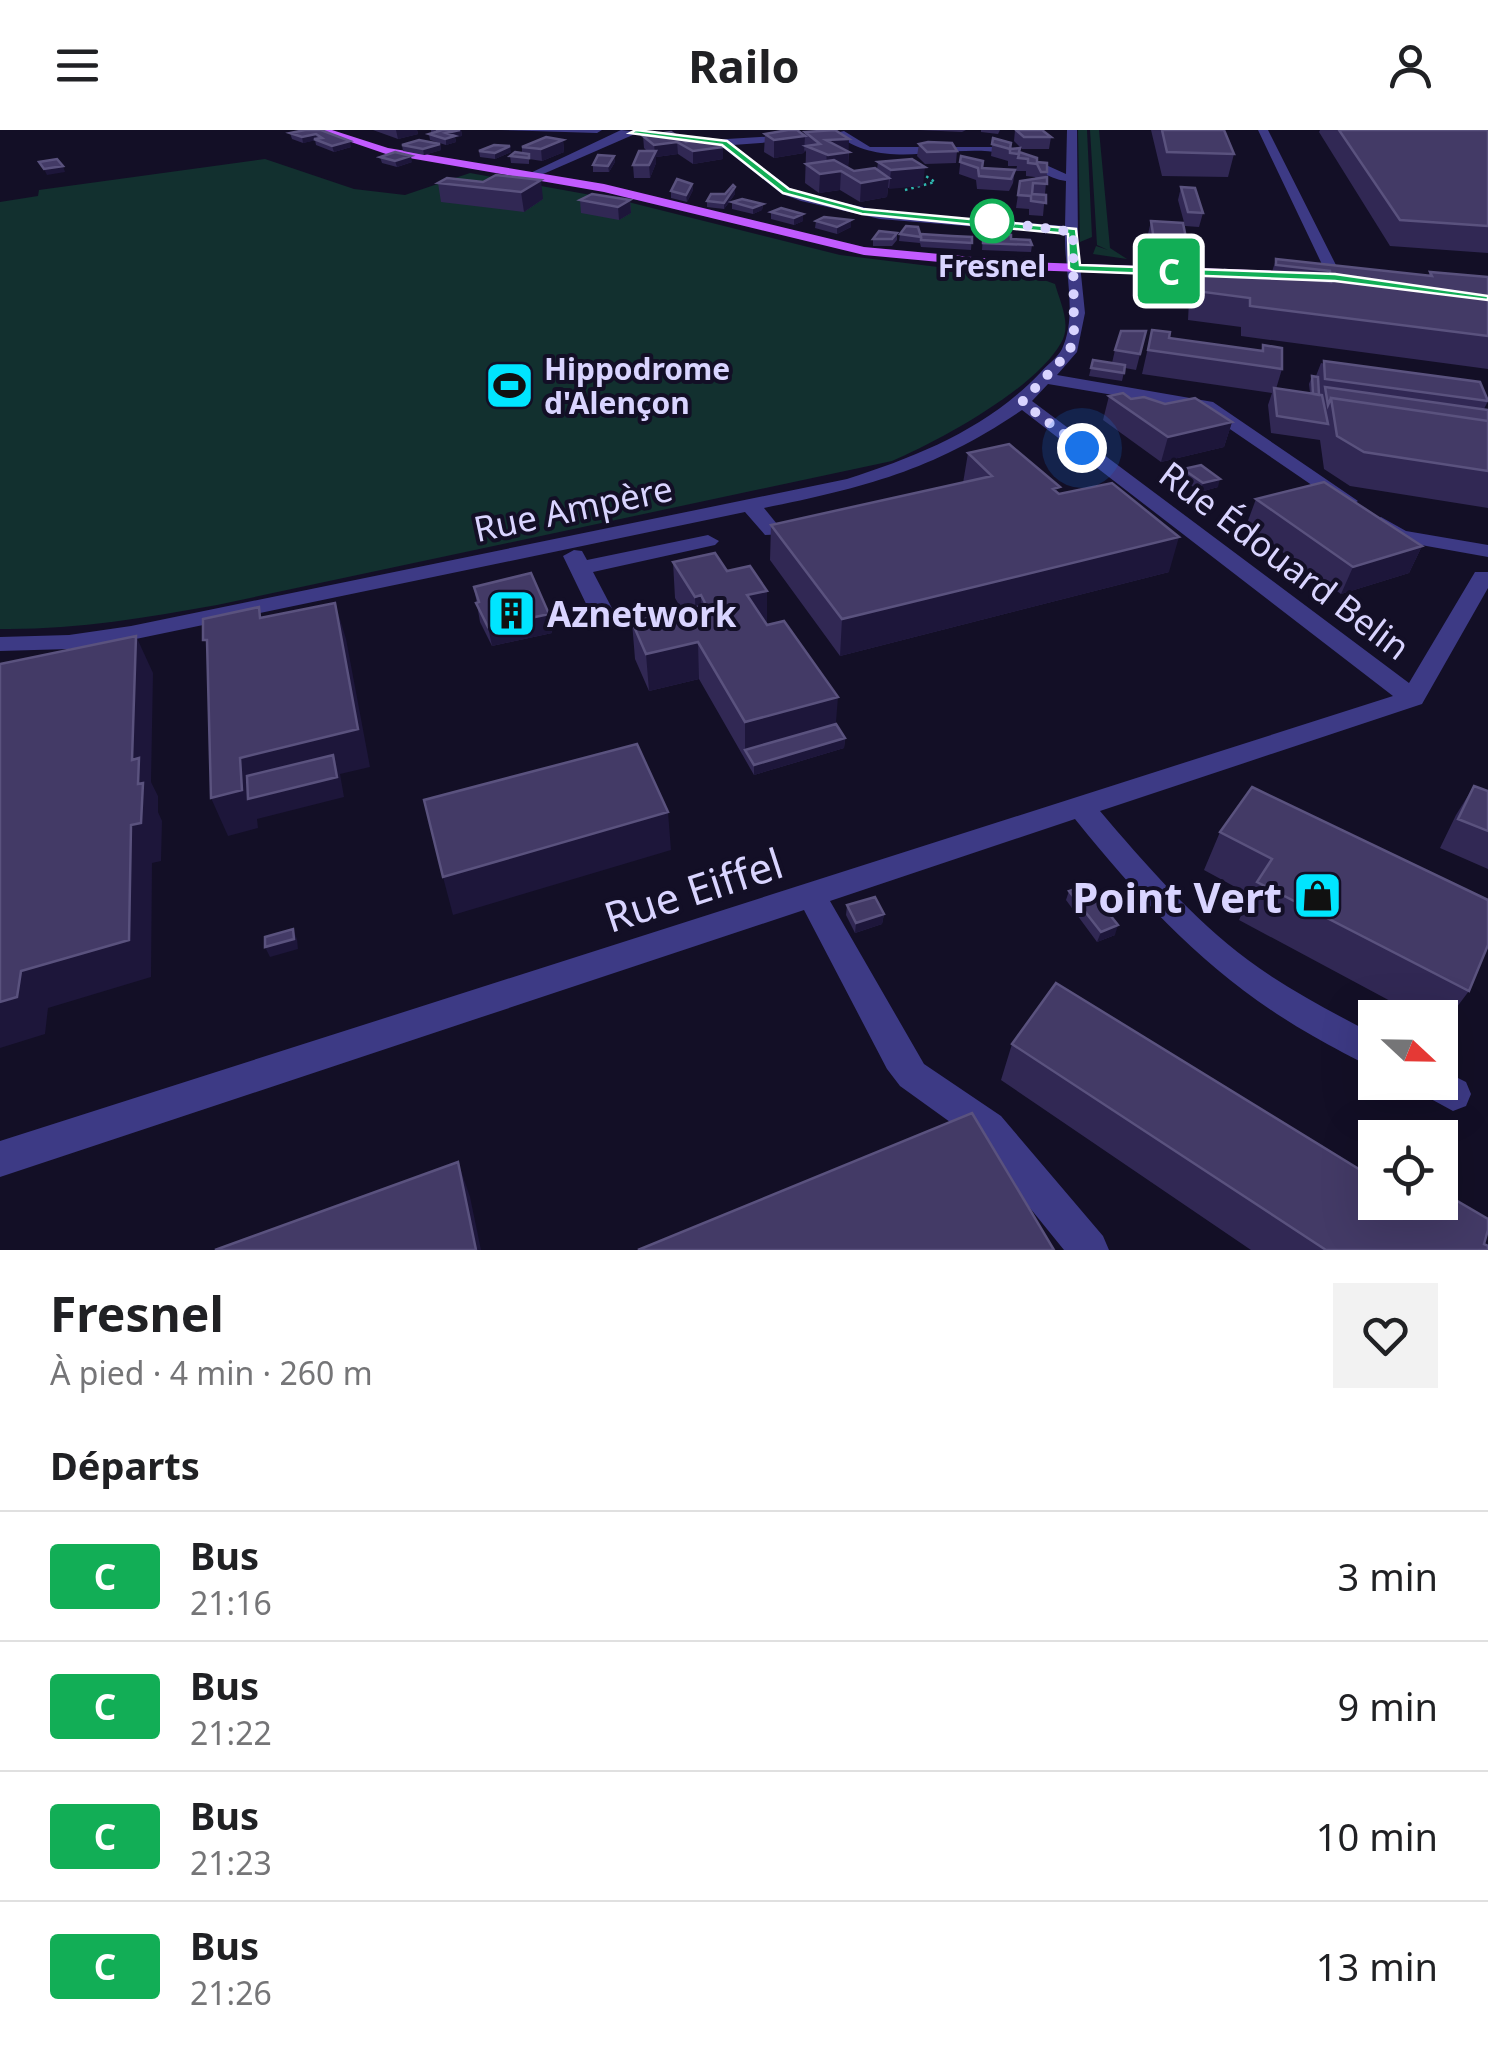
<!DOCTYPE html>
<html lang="fr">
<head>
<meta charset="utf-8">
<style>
	:root { --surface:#fff; --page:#f2f2f2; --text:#202124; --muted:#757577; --line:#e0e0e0 }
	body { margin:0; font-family:"Noto Sans",sans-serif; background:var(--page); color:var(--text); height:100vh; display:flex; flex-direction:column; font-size:38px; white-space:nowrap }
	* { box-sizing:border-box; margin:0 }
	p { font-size:32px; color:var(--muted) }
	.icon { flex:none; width:55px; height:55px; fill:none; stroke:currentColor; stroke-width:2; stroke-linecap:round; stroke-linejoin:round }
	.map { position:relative; height:1120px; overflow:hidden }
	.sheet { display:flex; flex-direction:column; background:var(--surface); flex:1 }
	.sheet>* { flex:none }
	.badge { padding:0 20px; border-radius:8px; font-size:35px; line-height:65px }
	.needle { width:65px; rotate:112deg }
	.buttons { position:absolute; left:1358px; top:870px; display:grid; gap:20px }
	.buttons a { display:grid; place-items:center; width:100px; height:100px; border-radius:0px; background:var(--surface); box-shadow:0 10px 40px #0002; font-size:50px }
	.you { position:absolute; width:50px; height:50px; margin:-25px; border:8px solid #fff; border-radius:50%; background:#1a73e8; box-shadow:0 0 0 15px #1a73e833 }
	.map>.badge { position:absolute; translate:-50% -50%; box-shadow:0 0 0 5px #fff }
	h2 { padding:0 50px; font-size:38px; line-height:90px }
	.round { display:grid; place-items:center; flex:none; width:105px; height:105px; border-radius:0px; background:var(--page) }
	.headline { display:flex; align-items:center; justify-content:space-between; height:170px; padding:0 50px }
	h1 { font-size:48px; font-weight:700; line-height:75px }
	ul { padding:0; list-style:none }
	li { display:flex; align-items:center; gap:30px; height:130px; padding:0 50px; border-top:2px solid var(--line) }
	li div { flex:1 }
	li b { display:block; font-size:38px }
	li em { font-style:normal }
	li .badge { min-width:110px; font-weight:700; text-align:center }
	header { display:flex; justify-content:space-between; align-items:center; height:130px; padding:0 50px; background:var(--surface); font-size:45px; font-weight:700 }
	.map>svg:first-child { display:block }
</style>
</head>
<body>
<header><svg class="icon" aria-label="menu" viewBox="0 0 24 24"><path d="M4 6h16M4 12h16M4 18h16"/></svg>Railo<svg class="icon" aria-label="person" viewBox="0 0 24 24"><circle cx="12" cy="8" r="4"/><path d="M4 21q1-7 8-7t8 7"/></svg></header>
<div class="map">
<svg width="1488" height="1120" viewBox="0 0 1488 1120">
	<rect width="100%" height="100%" fill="#130f26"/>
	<path fill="#12302f" d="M1078 0H1087L1092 107 1080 112Z
		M1090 0H1099L1110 118 1127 129 1093 124 1096 116 1108 120 1097 115Z
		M265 29 354 59 405 65 470 43 624 71 840 125 1044 150 1055 154C1060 172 1072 195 1061 213 1035 259 939 311 892 331L217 475C145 488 74 500 0 499V72L38 66 39 60Z"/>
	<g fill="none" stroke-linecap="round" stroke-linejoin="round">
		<path stroke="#2fb8b0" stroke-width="2.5" stroke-dasharray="2.5 4" stroke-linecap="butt" d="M905 60 935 52 918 41"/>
		<path fill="#3d3a85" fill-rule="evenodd" d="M499 0H602L597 3Z
			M621 0 710 10 796 5 800 10 733 15 790 58 805 64 880 81 1065 96 1066 51C1042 48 1024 27 1002 23 945 13 883 43 835 3L844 1 870 17H1006L1066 44 1067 0H1077L1078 115 1085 183 1077 222 1057 245 1213 272 1358 371 1348 377 1341 375 1202 280 1048 254 1032 271 1409 553 1475 442H1488V458L1422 574 1100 681C1145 734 1192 788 1248 830 1287 859 1332 882 1375 905V938C1353 929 1333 917 1313 906 1213 849 1147 778 1075 689L830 771 924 934 1001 986 1103 1106 1109 1120H1064L975 1010 900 956 887 939 804 780 0 1047V1011L1393 566 1022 280C934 340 866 357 764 378L777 394 809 395 812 399 809 403 765 405 745 382 131 510 69 519 0 521V507L69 505 131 496 847 349C919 326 988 298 1041 242 1047 235 1058 227 1062 219 1078 184 1064 141 1065 104L880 89 801 71 782 64 721 16 635 4 534 48 524 46Z
			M1258 0H1268L1342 147 1340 150 1328 147Z
			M1381 387 1406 401 1488 415V427L1393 410 1371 393Z
			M708 405 719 411 715 415 593 442 615 484 603 491 591 484 563 426 574 420 582 421 587 430Z
			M1440 939 1466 952 1471 964 1466 976 1453 981 1420 963 1415 952H1440Z"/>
		<path fill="#c25bff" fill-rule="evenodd" d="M316 0H332L388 18 604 54 864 117 1026 132 1304 142 1311 146 1304 150 1026 140 864 125 604 62 386 24Z"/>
	</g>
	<path fill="#312854" d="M305 0 351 17 334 22 316 15 315 10 303 13 292 9 290 3Z
		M373 0H417L418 4 398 9Z
		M431 0H461L462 6 455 7 456 12 446 15 430 10 429 4 431 3Z
		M919 0H966L962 2Z
		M981 0H1000L998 4 981 2Z
		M1015 0 1051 7 1049 19H1022L1014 11Z
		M1151 0H1224L1234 24 1228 47 1162 46Z
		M1320 0H1488V123L1390 116 1319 2Z
		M805 2 849 22 848 38 854 41 877 39 878 32 923 56 888 58 887 67 860 72 840 60 819 63 805 53 806 22 805 20 804 23 774 28 764 22 765 4 804 5Z
		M643 6 723 17V29L693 34 678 24 656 27V33L650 48H634L633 35 647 21 644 18Z
		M993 8 1037 32 1047 42 1043 86 1029 85V79L1016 78 1020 51 1036 49 1035 47 1026 46V41H1016L1017 36H1008V31L991 26Z
		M563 10 564 22 542 31 529 29V34L511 33 510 26 522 23V17Z
		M440 14 441 20 424 25 403 21 402 15Z
		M919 14 957 21 956 33 925 34 917 26Z
		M479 21 511 22 495 29 480 27Z
		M614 26 615 32 609 42H593V35Z
		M961 26 982 38 1015 40 1013 53 1009 61 977 59 976 50 959 44Z
		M380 27 412 32 397 37 382 33Z
		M483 52 543 69 524 82 441 72 438 53Z
		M692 54 693 60 687 72 671 68V61Z
		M1181 57 1203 83 1199 97 1185 96 1178 70Z
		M735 64 724 79 707 77V71Z
		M580 70H630L631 83 619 90 581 83Z
		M732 72 763 74 762 80 753 84 732 79Z
		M771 82 803 84V91L794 95 771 89Z
		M851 90V97L837 104 815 98 816 91Z
		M1151 91 1187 113 1184 127 1151 124 1148 104Z
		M897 103V110L892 116H873V109Z
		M900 104 972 107 971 120 921 117 920 113 899 111Z
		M983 107 1011 109 1032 115 1031 122 982 120Z
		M1276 129 1428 146 1430 142 1488 147V239L1241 206V197L1188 190 1189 171 1196 143 1223 146 1225 140 1271 145Z
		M1152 200 1169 208 1261 221 1263 215 1282 239 1276 259 1310 263 1309 254 1312 246H1316L1321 233 1488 271 1484 279 1488 280V378L1350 356 1324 339 1320 310 1271 303 1268 275 1272 263 1142 244Z
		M1146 201 1136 240 1125 238 1122 251 1089 246 1093 230 1112 233 1115 220Z
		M1109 266 1165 274 1232 292 1224 317 1161 332 1103 290Z
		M968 323 1058 364 1169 442 840 526 770 430 771 395 963 353Z
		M1183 339 1218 357 1200 362 1180 347Z
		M1256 369 1422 416 1409 443 1341 464 1246 396Z
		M673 432 727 441 767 461V495L845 608 844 618 754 645 699 549 649 561 635 529 632 492 682 480 675 468Z
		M474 457 549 484 552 503 492 516 480 492Z
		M1474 656 1488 661V739L1440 718 1456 685Z
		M1252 657 1469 861 1441 898 1440 888H1422L1239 790 1250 765 1204 740 1220 702Z
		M1069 761 1115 805 1097 812 1066 770Z
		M847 775 884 784 882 794 855 803 846 785Z
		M1012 914 1375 1049 1484 1114 1488 1120H1251L1001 950Z"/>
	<path fill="#1d163a" d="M396 0H417L418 4 398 9Z
		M461 0 462 6 455 7 456 12 446 15V3Z
		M316 4 317 10 303 13 302 7Z
		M805 6 804 23 774 28V10Z
		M849 9 848 40 841 41 840 60 819 63 820 44 827 43 826 10Z
		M563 10 564 22 542 31 541 19Z
		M350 11 351 17 334 22 332 16Z
		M677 12 678 24 656 27V33L650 48 649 35 655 23 654 15Z
		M440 14 441 20 424 25 423 19Z
		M510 16 511 22 495 29V23Z
		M723 17V29L693 34V21Z
		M411 26 412 32 397 37 395 31Z
		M614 26 615 32 609 42 608 36Z
		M63 36 65 42 47 45 44 39Z
		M925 37 923 56 889 59 891 40Z
		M889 48 887 67 860 72 861 53Z
		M541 50 543 69 524 82 521 62Z
		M692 54 693 60 687 72 686 65Z
		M735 57V64L724 79V73Z
		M630 70 631 83 619 90 618 77Z
		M763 74 762 80 753 84V78Z
		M803 84V91L794 95V88Z
		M851 90V97L837 104V97Z
		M1232 292 1224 317 1161 332 1168 307Z
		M1220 349 1218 357 1200 362 1203 353Z
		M1179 407 1169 442 840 526 842 489Z
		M1422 416 1409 443 1341 464 1353 437Z
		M767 461V497L747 465Z
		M701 465 702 502 696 503 695 467Z
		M335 473 346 509 370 637 340 644 344 667 257 689 258 698 228 706 211 668 240 628Z
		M549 484 552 503 492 516 488 497Z
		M136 506 153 543 151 652 158 666V682L162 691 161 731 152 733 151 847 48 878 45 904 0 918V872L21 841 131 695 138 654 132 630Z
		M698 512 699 549 649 561 646 524Z
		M838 567 835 604 745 620V592Z
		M845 608 844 618 754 645V635Z
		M668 682 671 720 453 785 443 747Z
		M884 784 882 794 855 803 856 793Z
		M1118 795 1115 805 1097 812 1101 802Z
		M293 799 297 809 298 819 270 827 265 817Z
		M458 1032 470 1067 481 1120H476Z"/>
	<path fill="#433a66" stroke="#5a527e" stroke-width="2.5" d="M305 0H321L350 11 332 16 314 9 322 8 316 4 302 7 290 3Z
		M436 0H460L446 3 455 6 445 9 429 4 439 1Z
		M788 0H797L805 6 774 10 765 4Z
		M835 0 849 9 826 10 849 22 828 25 806 16 820 14 805 2Z
		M1016 0H1042L1051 7H1024Z
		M1162 0H1224L1234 24 1167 22Z
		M1339 0H1488V96L1400 90Z
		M671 2 686 12 709 9 723 17 693 21 677 12 654 15 643 6Z
		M546 7 563 10 541 19 522 17Z
		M993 8 1011 13 1010 19 1020 18 1019 22 1037 28V32L1047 33V42H1041L1037 34 1028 33V29L1018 28 1019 24 1010 23V19L992 14Z
		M419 10 440 14 423 19 402 15Z
		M928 12 952 13 957 21 927 22 919 14Z
		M494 15 510 16 495 23 479 21Z
		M639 21H656L649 35H633Z
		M395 22 411 26 395 31 380 27Z
		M515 22 529 24V28L510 26Z
		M598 25 614 26 608 36 593 35Z
		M961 26 983 31 982 38 1015 40 1011 49 979 46 978 38 960 32Z
		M57 29 63 36 44 39 39 32Z
		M912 29 925 37 891 40 878 32Z
		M834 30 854 41 875 38 889 48 861 53 841 41 820 44 806 34Z
		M496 45 541 50 521 62 438 53 447 48 483 52Z
		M1047 47V54L1033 53 1032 64 1046 65V73L1031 71V66L1018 65 1020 51Z
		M677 49 692 54 686 65 671 61Z
		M733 55 735 57 724 73 707 71 711 64H725Z
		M1181 57 1195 58 1203 83 1188 82Z
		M592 64 630 70 618 77 580 70Z
		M742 69 763 74 753 78 732 72Z
		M781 78 803 84 794 88 771 82Z
		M824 87 851 90 837 97 816 91Z
		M1151 91 1183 93 1187 113 1154 110Z
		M906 96 918 97 921 107 900 104Z
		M879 101 897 103 892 109H873Z
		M921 104 952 106 972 107V113L921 110Z
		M992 104 1011 105V109L1030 110 1032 115 983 113V107L992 108Z
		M1276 129 1432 146 1430 142 1488 147V206L1250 176V168L1196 161V143L1225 146V140L1331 152 1330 141 1276 135Z
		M1152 200 1170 202 1169 208 1263 221V215L1282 218V239L1148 220Z
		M1121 201H1146L1140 224 1115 220Z
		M1093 230 1125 235 1124 243 1091 238Z
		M1324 231 1480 252 1488 271 1325 249Z
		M1312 246 1318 247 1319 265 1313 264Z
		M1325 257 1488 280V291L1331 268 1328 275Z
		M1274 258 1322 265 1328 294 1277 286Z
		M1123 263 1131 269 1144 267 1165 274 1195 268 1232 292 1168 307 1109 266Z
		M1331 268 1488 291V341L1364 322 1337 306Z
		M1009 314 1060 357 1053 359 1059 364 1112 353 1179 407 842 489 771 395 992 346 968 323Z
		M1201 335 1220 349 1203 353 1183 339Z
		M1324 352 1422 416 1353 437 1256 369Z
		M715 423 727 441 750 436 767 461 747 465 767 495 784 491 838 567 745 592 698 512 646 524 632 492 706 475 701 465 695 467 673 432Z
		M531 443 549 484 488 497 476 473 479 472 474 457Z
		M335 473 358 599 240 628 242 660 211 668 207 510H203V489L259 477 260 488Z
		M136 506 132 630 139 628 138 654 143 653 141 693 131 695 129 810 21 841 17 867 0 872V534Z
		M836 594 845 608 754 635 745 620Z
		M637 614 668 682 443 747 424 670Z
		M333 625 337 647 248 669 247 646Z
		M1474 656 1488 661V701L1458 689Z
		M1252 657 1488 770V815L1469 861 1257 752 1272 729 1220 702Z
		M1086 755 1118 795 1101 802 1069 761Z
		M875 767 884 784 856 793 847 775Z
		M293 799 294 809 265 817V807Z
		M1056 853 1375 1049V1072H1440V1061L1488 1089V1100L1484 1114 1488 1116V1120H1326L1012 914Z
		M972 983 1054 1120H638Z
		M458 1032 476 1120H215Z"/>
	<path fill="#12ae56" stroke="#fff" stroke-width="2.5" d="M636 0 727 11 789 59 863 79 1076 99 1080 135 1335 144 1488 166V170L1335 151 1074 141 1069 138 1068 104 862 84 783 63 722 15 630 3Z"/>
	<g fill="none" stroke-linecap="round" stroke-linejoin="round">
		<path stroke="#d9d4ff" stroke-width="10" stroke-dasharray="0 18" d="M992 91 1073 102 1074 208 1069 222 1022 272 1082 318"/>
	</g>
	<defs>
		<symbol id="stadium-square" viewBox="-11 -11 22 22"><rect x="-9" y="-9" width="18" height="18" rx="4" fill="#00e5ff" stroke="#130f26"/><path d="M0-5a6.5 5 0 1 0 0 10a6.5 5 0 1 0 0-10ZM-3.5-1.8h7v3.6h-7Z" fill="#111"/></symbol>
		<symbol id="building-square" viewBox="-11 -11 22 22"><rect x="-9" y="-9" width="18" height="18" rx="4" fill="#00e5ff" stroke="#130f26"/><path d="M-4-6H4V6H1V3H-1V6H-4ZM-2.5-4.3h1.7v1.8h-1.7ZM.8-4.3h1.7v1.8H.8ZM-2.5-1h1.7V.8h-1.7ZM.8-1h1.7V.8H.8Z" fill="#111"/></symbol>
		<symbol id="shop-square" viewBox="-11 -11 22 22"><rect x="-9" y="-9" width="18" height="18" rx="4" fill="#00e5ff" stroke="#130f26"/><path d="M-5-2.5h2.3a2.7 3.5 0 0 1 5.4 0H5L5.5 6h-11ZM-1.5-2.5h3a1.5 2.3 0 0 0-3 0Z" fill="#111"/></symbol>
	</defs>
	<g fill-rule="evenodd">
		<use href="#stadium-square" x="482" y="228" width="55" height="55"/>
		<use href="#building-square" x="484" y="456" width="55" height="55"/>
		<use href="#shop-square" x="1290" y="738" width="55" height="55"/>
	</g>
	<circle fill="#fff" stroke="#12ae56" stroke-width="5" cx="992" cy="91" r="20"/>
	<g text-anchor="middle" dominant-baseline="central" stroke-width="8" stroke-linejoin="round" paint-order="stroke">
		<g font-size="30" font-weight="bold" fill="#d9d4ff" stroke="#130f26">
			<text x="992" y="135">Fresnel</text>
		</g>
		<g font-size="30" font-weight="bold" fill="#d9d4ff" stroke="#130f26" text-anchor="start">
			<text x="544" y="238">Hippodrome<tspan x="544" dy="34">d'Alençon</tspan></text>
		</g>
		<g font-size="35" fill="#d9d4ff" stroke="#130f26">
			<text transform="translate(573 378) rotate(-12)">Rue Ampère</text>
			<text transform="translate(1285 430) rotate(37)">Rue Édouard Belin</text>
		</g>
		<g font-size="35" font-weight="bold" fill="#d9d4ff" stroke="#130f26" text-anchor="start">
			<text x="547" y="483">Aznetwork</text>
		</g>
		<g font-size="42" fill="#d9d4ff" stroke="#130f26">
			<text transform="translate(693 759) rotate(-18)">Rue Eiffel</text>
		</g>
		<g font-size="42" font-weight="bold" fill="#d9d4ff" stroke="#130f26" text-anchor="end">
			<text x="1282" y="766">Point Vert</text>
		</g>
	</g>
</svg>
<div class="buttons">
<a><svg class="needle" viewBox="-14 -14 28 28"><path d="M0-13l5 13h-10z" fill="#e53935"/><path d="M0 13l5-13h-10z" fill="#757577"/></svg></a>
<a><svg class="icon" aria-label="locate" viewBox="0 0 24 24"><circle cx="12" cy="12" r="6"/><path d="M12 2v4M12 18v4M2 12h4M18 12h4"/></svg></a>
</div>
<div class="you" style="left:1082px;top:318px"></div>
<b class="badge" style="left:1169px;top:141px;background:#12ae56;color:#fff">C</b>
</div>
<section class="sheet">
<div class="headline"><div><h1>Fresnel</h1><p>À pied · 4 min · 260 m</p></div><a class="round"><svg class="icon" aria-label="heart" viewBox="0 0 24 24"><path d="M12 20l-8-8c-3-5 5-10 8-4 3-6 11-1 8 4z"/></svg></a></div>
<h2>Départs</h2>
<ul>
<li><span class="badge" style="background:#12ae56;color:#fff">C</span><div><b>Bus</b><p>21:16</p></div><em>3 min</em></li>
<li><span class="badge" style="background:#12ae56;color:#fff">C</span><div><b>Bus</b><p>21:22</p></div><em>9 min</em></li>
<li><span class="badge" style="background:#12ae56;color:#fff">C</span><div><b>Bus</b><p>21:23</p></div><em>10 min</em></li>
<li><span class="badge" style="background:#12ae56;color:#fff">C</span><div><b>Bus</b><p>21:26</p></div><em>13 min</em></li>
</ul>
</section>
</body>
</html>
